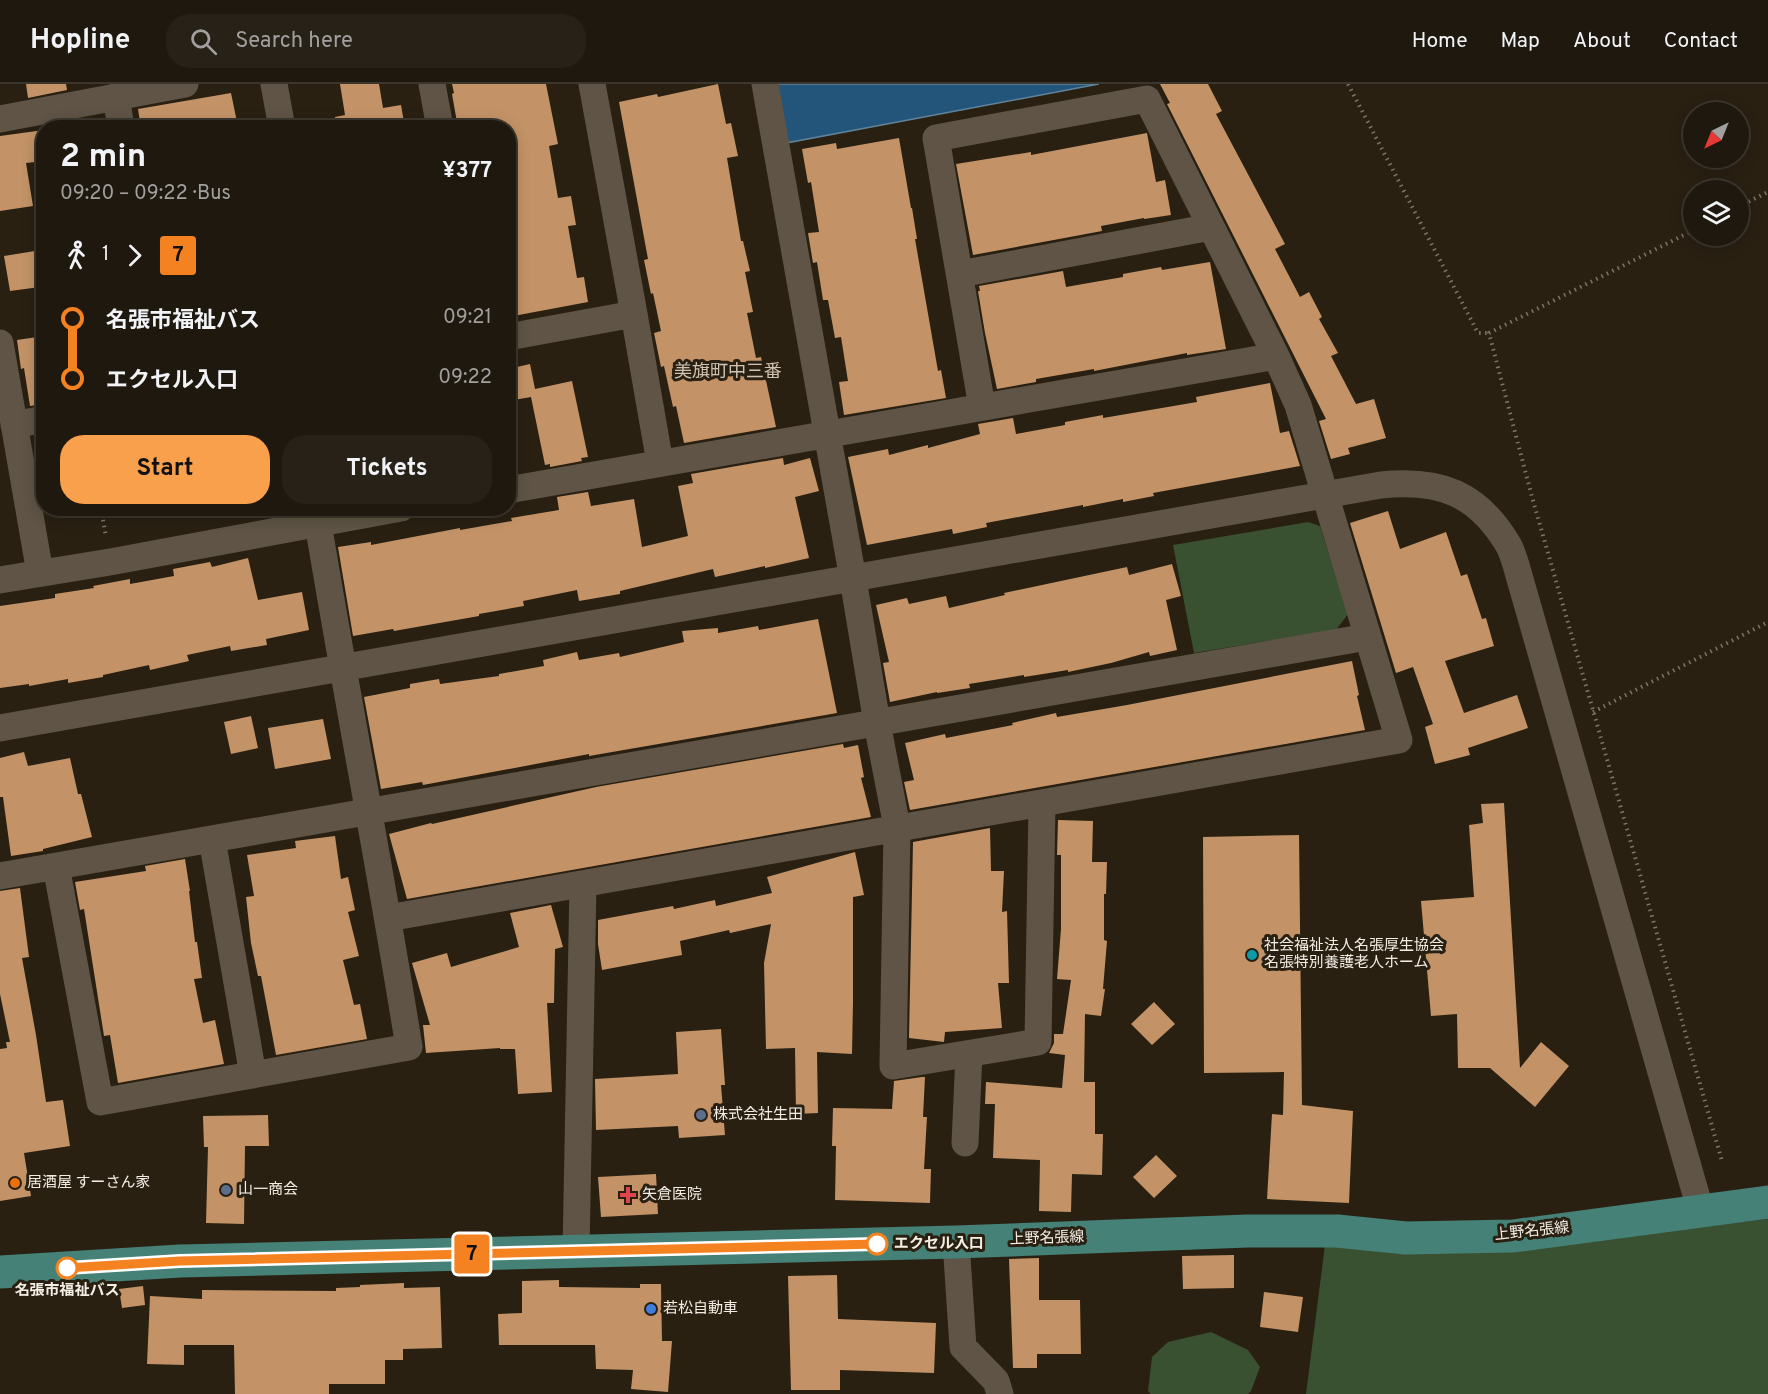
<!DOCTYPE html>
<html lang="en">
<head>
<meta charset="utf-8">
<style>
	:root { --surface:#1f180e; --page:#272117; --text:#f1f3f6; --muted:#a1a09e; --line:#3c372e; --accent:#f9a04c }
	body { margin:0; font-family:Overpass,"Noto Sans JP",sans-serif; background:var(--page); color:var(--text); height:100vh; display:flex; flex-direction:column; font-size:22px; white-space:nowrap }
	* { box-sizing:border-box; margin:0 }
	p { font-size:20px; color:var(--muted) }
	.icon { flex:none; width:33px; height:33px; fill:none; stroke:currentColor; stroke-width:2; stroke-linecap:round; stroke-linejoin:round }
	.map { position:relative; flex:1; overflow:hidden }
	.side { position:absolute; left:36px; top:36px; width:480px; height:396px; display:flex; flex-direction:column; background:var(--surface); border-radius:24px; box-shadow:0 3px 15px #0003,0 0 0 2px var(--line) }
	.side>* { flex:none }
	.badge { padding:0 12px; border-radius:4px; font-size:21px; line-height:39px }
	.needle { width:39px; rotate:223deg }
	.fabs { position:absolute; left:1683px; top:18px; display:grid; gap:12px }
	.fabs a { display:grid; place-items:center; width:66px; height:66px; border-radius:50%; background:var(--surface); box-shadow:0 3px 15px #0003,0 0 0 2px var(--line); font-size:30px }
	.map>.badge { position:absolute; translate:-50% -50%; box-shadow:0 0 0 3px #fff }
	.legs { display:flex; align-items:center; gap:9px; height:66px; padding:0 24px; font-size:20px }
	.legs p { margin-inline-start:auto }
	.summary { display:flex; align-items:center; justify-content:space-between; height:102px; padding:0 24px }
	h1 { font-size:33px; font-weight:700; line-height:45px }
	.cta { display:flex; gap:12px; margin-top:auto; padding:12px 24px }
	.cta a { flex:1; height:69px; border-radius:24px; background:var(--accent); color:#111; font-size:24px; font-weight:700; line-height:69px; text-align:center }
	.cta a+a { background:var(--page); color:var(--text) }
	ul { padding:0 24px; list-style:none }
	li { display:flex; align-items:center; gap:21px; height:60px; font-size:22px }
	li i { display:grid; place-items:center; width:9px; height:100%; margin:0 8px; background:currentColor }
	li i::after { content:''; width:15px; height:15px; margin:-8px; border:4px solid; border-radius:50%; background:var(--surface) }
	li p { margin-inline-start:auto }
	li:first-child i { background:linear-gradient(#0000 50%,currentColor 0) }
	li:last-child i { background:linear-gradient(currentColor 50%,#0000 0) }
	header { display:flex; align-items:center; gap:36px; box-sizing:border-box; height:84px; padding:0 30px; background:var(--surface); border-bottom:2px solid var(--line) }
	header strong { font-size:28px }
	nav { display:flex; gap:33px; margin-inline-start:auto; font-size:21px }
	.search { width:420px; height:54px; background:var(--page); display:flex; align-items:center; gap:15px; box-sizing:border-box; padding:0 21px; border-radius:24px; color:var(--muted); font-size:22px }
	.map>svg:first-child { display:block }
</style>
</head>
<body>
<header>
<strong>Hopline</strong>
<div class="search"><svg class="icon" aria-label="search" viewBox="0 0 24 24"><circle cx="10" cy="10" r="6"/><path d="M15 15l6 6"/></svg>Search here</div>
<nav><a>Home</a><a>Map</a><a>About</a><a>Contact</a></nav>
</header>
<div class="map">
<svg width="1768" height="1310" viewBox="0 0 1768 1310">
	<rect width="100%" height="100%" fill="#292012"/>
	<path fill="#395031" d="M1308 438 1320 442 1348 530 1336 546 1194 569 1173 461Z
		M1768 1135V1310H1306L1326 1153 1558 1159Z
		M1211 1248 1248 1266 1260 1283 1251 1307 1248 1310H1151L1148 1307 1152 1273 1168 1258Z"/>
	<path fill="#23557b" stroke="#61839a" stroke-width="1.5" d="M775 0H1099L786 59Z"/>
	<path fill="#c39367" d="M26 0H66L67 6 28 14Z
		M340 0H379L383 24 401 21 405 44H336L335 33 345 31Z
		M452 0H546L558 60 549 62 558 114 571 112 576 141 568 142 577 194 584 193 588 218 508 233V44H458L452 10 454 9Z
		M718 0 726 40 731 39 738 72 727 74 741 157H743L750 187 745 188 753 228 747 229 756 274 761 273 776 343 684 359 676 322 673 323 664 282 661 283 654 249 661 247 653 209 651 210 644 176 648 175 619 18 657 10 658 13Z
		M1160 0H1208L1222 27 1216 30 1285 160 1275 165 1300 213 1309 208 1322 233 1319 235 1338 269 1331 272 1356 320 1374 315 1386 354 1348 364 1350 370 1331 375 1319 337 1326 335 1167 20 1170 19Z
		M231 9 237 38 207 44H141L138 25Z
		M44 46V77L26 79 33 122 0 127V52Z
		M1147 49 1156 98 1165 96 1171 131 1144 135V134L1101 142 1102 147 973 171 956 80 1031 68V71Z
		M899 54 911 124H912L917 155H915L938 287 941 286 946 314 844 331 839 298 848 297 841 253 835 254 828 216H823L817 178 813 179 808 149 819 148 811 98 808 99 802 65 836 59 837 65Z
		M35 167 40 203 10 207 4 172Z
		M1210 178 1226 265 1187 271V269L1094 287V285L1036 295V298L997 305 985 249 978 207H980L979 202 1063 187 1066 203 1123 193V190L1161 183 1162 186Z
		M44 252V320L30 322 24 284 21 285 17 256Z
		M530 280 535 305 572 297 588 373 581 374 582 377 550 383V380L545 381 531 313 508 317V285Z
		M1270 299 1280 349 1289 347 1300 382 1153 409 1154 412 1123 418V415L1083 423V421L986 439 987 443 953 450 952 445 867 461 848 373 888 365 889 371 928 361V364L980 350 978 340 1013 334 1016 350 1065 341V338L1103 331V334L1197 318 1196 313Z
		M44 359V417L34 361Z
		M783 374 784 381 810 374 819 407 795 413 809 474 765 484V482L715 493 713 485 620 507V510L579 517 577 506 523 517 524 522 479 530V532L394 547 393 545 353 552 338 463 371 458V461L460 444V446L512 437 511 434 559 426 557 413 588 408 591 422 634 415 642 463 688 452 678 402 693 399 691 390Z
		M1388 427 1400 465 1446 448 1461 492 1467 490 1482 535 1486 534 1494 562 1445 577 1464 629 1517 611 1528 644 1468 664 1470 671 1435 680 1425 643 1433 640 1413 583 1396 589 1350 439Z
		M248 474 258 516 302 508 309 546 266 555 267 561 231 567 230 562 187 571 189 577 150 586 149 581 103 591V593L68 599V595L29 602V600L0 604V522L55 514V510L94 504 93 502 130 495V500L174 492 173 485 210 478 212 483Z
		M1172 480 1181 512 1166 516 1177 566 1150 572 1149 568 1111 579 1068 588V586L1024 593V591L969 600 970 604 937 609V608L890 618 883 579 889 578 876 521 907 514 909 520 946 512 949 524 1005 511 1004 509 1127 483 1129 491Z
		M818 535 837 629 589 672V670L423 701 422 698 381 705 364 613 410 604V600L439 595 440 600 499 592V590L544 582 543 576 577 568 579 576 619 569 620 573 684 558 682 547 718 544V549L758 542 759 546Z
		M1352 577 1359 611 1357 612 1365 646 910 726 904 698 914 696 905 659 945 650 946 654 1013 641 1012 639 1056 629 1057 633 1127 621Z
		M251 632 258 664 231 670 224 638Z
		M323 635 331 675 275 685 268 644Z
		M843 660 844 664 858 661 864 693 861 694 871 733 407 815 389 750 431 739 432 740 596 703Z
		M24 668 28 682 70 674 78 710H81L92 753 43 765V767L11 772 3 713H0V674Z
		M1504 719 1520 984 1541 958 1569 982 1535 1023 1490 984H1458L1457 930 1431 932 1421 817 1474 813 1469 741 1483 739 1481 720Z
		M1058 736 1093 737 1092 778H1107L1106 810H1104V856L1107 857 1103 905H1105L1101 932 1085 930 1084 998H1095V1050H1103L1102 1091 1072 1090 1071 1128 1039 1127 1040 1076 993 1074 995 1020H985L986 998 1062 1004 1065 971 1049 969 1054 959V950H1063L1071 896 1057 895 1061 845V771H1057Z
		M990 744 991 787H1004L1002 828 1007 827 1009 899H998L1002 944 945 948 944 958 909 954 913 758Z
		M1299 751 1302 1021 1353 1027 1349 1119 1267 1115 1272 1030 1283 1031 1284 988 1204 989 1203 753Z
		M335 752 341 795 348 793 355 826 348 828 359 872 343 876 354 921 360 920 367 955 276 971 261 892H258L251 859 246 813 254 812 247 771 296 764 295 757Z
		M855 768 864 811 853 813V918L852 970 817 968 818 1029 796 1030 795 964 766 965 764 879 771 840 730 849 729 846 680 857 682 871 602 886 598 860V836L673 822 674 825 715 816 716 822 772 809 767 793Z
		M185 775 190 807H189L195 858H197L202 894 194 895 203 939 215 936 224 980 118 999 110 951 104 952 84 825 80 826 75 798 146 787 145 782Z
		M20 804 29 873 22 874 36 951 46 1018 63 1016 70 1062 24 1069 31 1112 0 1117V965L7 964 6 958H10L0 910V807Z
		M551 821 563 863 555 865 554 919H547L552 1008 518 1010 515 965H500V964L426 969 423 941H430L412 879 447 869 451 883 519 863 510 829Z
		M1154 918 1175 940 1152 961 1131 940Z
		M721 945 725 1001H721L725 1051 679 1054 678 1042 596 1046 595 995 678 990 676 948Z
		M922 993H925L923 1033H927L924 1085H931L930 1119 835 1116 836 1062H832L833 1024 892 1025 894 997Z
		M268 1031 269 1062H245L244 1140 206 1139 208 1063H204L203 1032Z
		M1156 1071 1177 1092 1154 1114 1133 1093Z
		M656 1090 658 1130 601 1133 598 1093Z
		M1234 1171V1204L1183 1205 1182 1172Z
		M1039 1174V1216H1080L1081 1270H1037V1284H1013L1009 1175Z
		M837 1191 838 1235 936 1239 934 1289 840 1286V1306H791L788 1192Z
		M559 1196V1203L640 1204V1200H661L662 1257H672L668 1308 631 1305 633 1286 596 1285 595 1261H499L498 1230 522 1229V1197Z
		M404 1199V1204L440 1203 442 1264 403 1265V1276H385V1300H329V1310H235L234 1261H184V1281L147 1280 150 1212 202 1215V1206L336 1207V1204L360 1203V1201Z
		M143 1202 145 1221 122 1224 119 1205Z
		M1264 1208 1303 1213 1298 1248 1260 1243Z"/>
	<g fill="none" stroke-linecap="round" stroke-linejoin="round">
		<path stroke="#7d756a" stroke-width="4" stroke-dasharray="1.5 4.5" stroke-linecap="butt" d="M1348 0 1478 249H1489
			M1738 123 1768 108
			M1694 146 1489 249 1532 413 1722 1077
			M101 424 106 453
			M1593 628 1768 538"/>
		<path stroke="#5f5445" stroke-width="27" d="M274 0 282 44
			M432 0 440 44
			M765 0 853 495 877 639 897 743 893 982 1038 958 1042 720
			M116 12 121 44
			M0 35 185 0
			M960 190 1211 143
			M634 230 660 379
			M508 253 634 230 592 0
			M0 259 40 489
			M14 341 44 335
			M508 406 1276 272
			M0 496 110 478 401 424
			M0 644 1381 401C1440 395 1478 409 1509 462 1515 474 1518 489 1522 502L1701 1128
			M212 755 253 991
			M56 782 100 1018 409 963C381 788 347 614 318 439
			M0 792C455 710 911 633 1367 553
			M388 834 1399 656 1298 321 1276 272 1147 15 936 54 982 323
			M965 1059 969 970
			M956 1158 963 1263 996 1297 1000 1310
			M576 1168 583 800"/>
		<path stroke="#458177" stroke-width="33" d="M0 1188 180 1177 956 1158 1248 1147H1337L1406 1154 1513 1152 1768 1118"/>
	</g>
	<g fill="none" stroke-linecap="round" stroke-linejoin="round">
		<defs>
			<path id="line-1" d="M67 1184 180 1177 877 1160"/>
		</defs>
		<use href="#line-1" stroke="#fff" stroke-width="14"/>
		<use href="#line-1" stroke="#f58220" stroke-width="9"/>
	</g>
	<circle fill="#0f9aa8" stroke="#292012" stroke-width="2" cx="1252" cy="871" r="6"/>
	<g fill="#5c6f8a" stroke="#292012" stroke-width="2">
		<circle cx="701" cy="1031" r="6"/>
		<circle cx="226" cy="1106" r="6"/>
	</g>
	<circle fill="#e8710a" stroke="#292012" stroke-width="2" cx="15" cy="1099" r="6"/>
	<path fill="#e0444e" stroke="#292012" stroke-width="2" d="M625 1102h6v6h6v6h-6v6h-6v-6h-6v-6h6z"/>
	<g fill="#fff" stroke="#f58220" stroke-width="3">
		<circle cx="877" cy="1160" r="10"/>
		<circle cx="67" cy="1184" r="10"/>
	</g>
	<circle fill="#3f7fe0" stroke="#292012" stroke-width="2" cx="651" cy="1225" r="6"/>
	<g text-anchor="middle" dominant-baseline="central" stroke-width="6" stroke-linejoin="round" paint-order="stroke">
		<g font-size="15" fill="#f3ede4" stroke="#292012" text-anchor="start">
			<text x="1264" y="862">社会福祉法人名張厚生協会<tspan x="1264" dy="17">名張特別養護老人ホーム</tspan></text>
			<text x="713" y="1031">株式会社生田</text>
			<text x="27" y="1099">居酒屋 すーさん家</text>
			<text x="238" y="1106">山一商会</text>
			<text x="642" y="1111">矢倉医院</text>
			<text x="663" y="1225">若松自動車</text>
		</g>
		<g font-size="15" fill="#f3ede4" stroke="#292012">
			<text transform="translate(1532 1148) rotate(-6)">上野名張線</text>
			<text transform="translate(1047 1155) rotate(-2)">上野名張線</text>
		</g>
		<g font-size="15" font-weight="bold" fill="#f3ede4" stroke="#292012" text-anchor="start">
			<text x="894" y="1160">エクセル入口</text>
			<text x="67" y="1207" text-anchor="middle">名張市福祉バス</text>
		</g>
		<g font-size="18" fill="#d0c3b1" stroke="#292012">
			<text x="728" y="288">美旗町中三番</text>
		</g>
	</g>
</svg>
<div class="fabs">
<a><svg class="needle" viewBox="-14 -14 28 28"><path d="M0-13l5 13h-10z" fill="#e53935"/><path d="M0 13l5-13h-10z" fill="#a1a09e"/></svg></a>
<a><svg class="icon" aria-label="layers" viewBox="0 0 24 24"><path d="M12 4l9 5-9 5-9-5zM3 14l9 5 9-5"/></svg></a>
</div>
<b class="badge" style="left:472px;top:1170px;background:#f58220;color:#111">7</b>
<section class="side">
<div class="summary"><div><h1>2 min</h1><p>09:20 – 09:22 · Bus</p></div><b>¥377</b></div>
<div class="legs"><svg class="icon" aria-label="walk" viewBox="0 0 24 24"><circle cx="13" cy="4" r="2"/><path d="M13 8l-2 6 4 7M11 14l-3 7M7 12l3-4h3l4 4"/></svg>1<svg class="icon" aria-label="forward" viewBox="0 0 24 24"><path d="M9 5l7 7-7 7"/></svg><b class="badge" style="background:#f58220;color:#111">7</b></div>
<ul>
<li><i style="color:#f58220"></i><b>名張市福祉バス</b><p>09:21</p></li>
<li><i style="color:#f58220"></i><b>エクセル入口</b><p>09:22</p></li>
</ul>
<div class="cta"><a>Start</a><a>Tickets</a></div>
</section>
</div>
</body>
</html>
